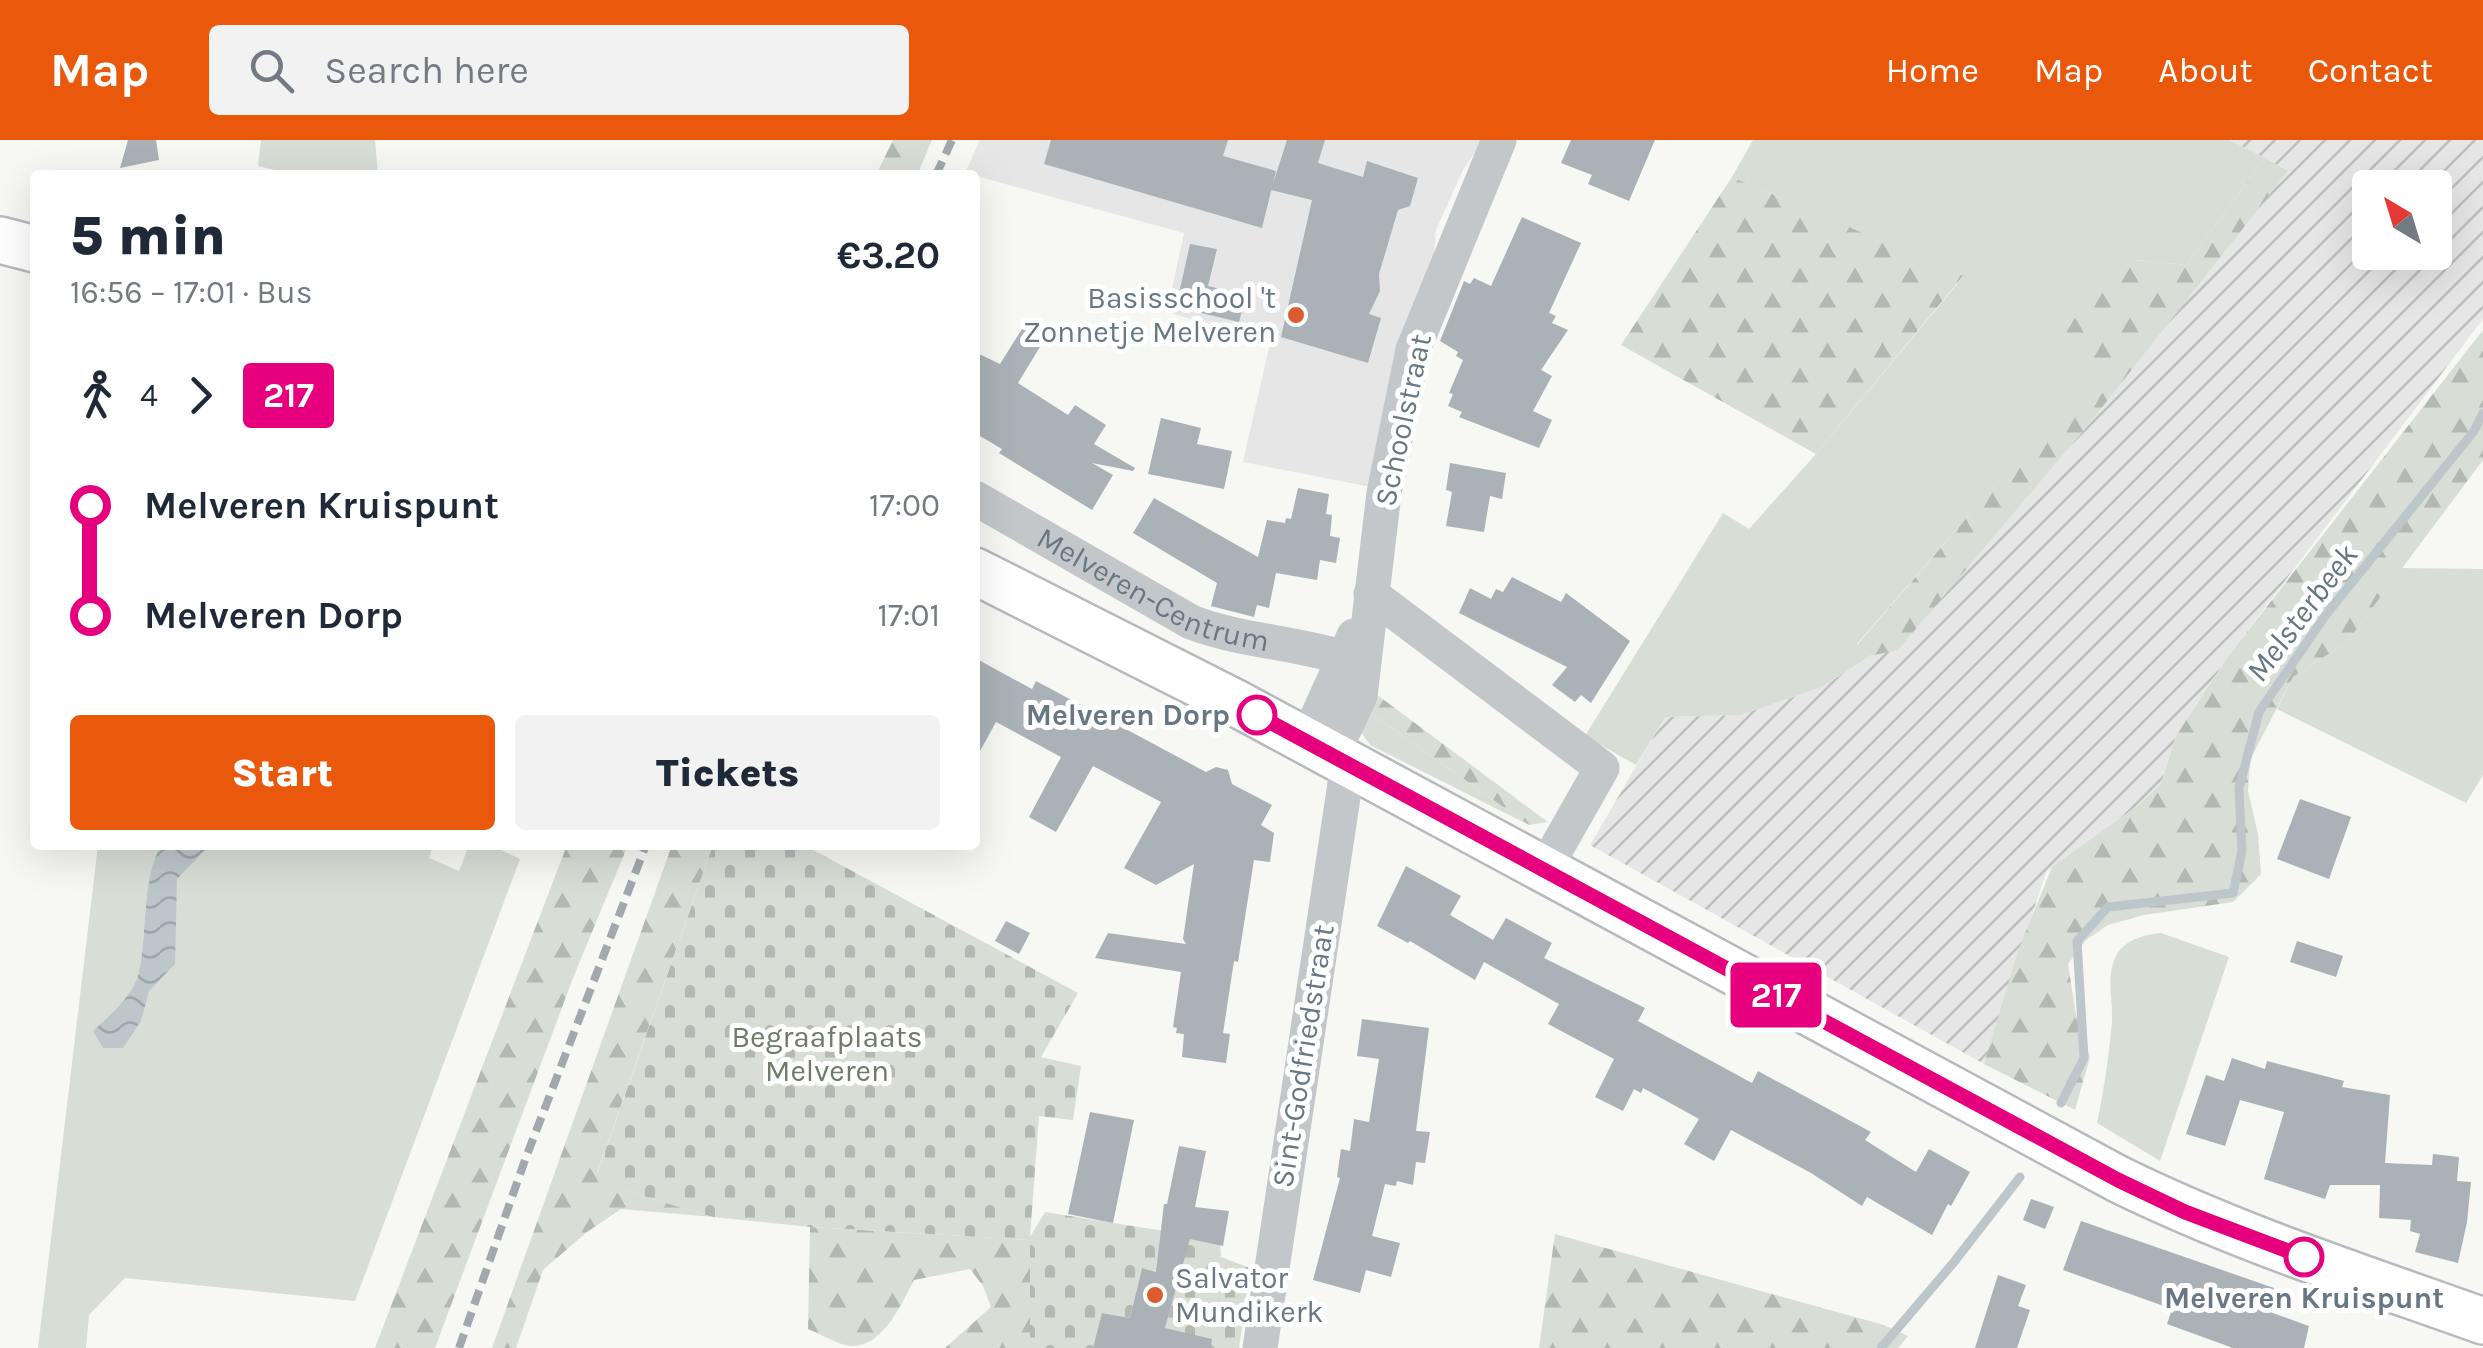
<!DOCTYPE html>
<html lang="en">
<head>
<meta charset="utf-8">
<style>
	:root { --surface:#fff; --page:#f2f2f3; --text:#1f2937; --muted:#747a83; --accent:#ea580c }
	body { margin:0; font-family:Karla,sans-serif; background:var(--page); color:var(--text); height:100vh; display:flex; flex-direction:column; font-size:38px; white-space:nowrap }
	* { box-sizing:border-box; margin:0 }
	p { font-size:32px; color:var(--muted) }
	.icon { flex:none; width:55px; height:55px; fill:none; stroke:currentColor; stroke-width:2; stroke-linecap:round; stroke-linejoin:round }
	.map { position:relative; flex:1; overflow:hidden }
	.panel { position:absolute; left:30px; top:30px; width:950px; height:680px; display:flex; flex-direction:column; background:var(--surface); border-radius:10px; box-shadow:0 10px 40px #0002 }
	.panel>* { flex:none }
	.badge { padding:0 20px; border-radius:8px; font-size:35px; line-height:65px }
	.needle { width:65px; rotate:322deg }
	.tools { position:absolute; left:2352px; top:30px; display:grid; gap:20px }
	.tools a { display:grid; place-items:center; width:100px; height:100px; border-radius:10px; background:var(--surface); box-shadow:0 10px 40px #0002; font-size:50px }
	.map>.badge { position:absolute; translate:-50% -50%; box-shadow:0 0 0 5px #fff }
	.legs { display:flex; align-items:center; gap:15px; height:110px; padding:0 40px; font-size:32px }
	.legs p { margin-inline-start:auto }
	.summary { display:flex; align-items:center; justify-content:space-between; height:170px; padding:0 40px }
	h1 { font-size:55px; font-weight:800; line-height:75px }
	.action { display:flex; gap:20px; margin-top:auto; padding:20px 40px }
	.action a { flex:1; height:115px; border-radius:10px; background:var(--accent); color:#fff; font-size:40px; font-weight:800; line-height:115px; text-align:center }
	.action a+a { background:var(--page); color:var(--text) }
	ul { padding:0 40px; list-style:none }
	li { display:flex; align-items:center; gap:35px; height:110px; font-size:38px }
	li i { display:grid; place-items:center; width:15px; height:100%; margin:0 12px; background:currentColor }
	li i::after { content:''; width:25px; height:25px; margin:-12px; border:8px solid; border-radius:50%; background:var(--surface) }
	li p { margin-inline-start:auto }
	li:first-child i { background:linear-gradient(#0000 50%,currentColor 0) }
	li:last-child i { background:linear-gradient(currentColor 50%,#0000 0) }
	header { display:flex; align-items:center; gap:60px; box-sizing:border-box; height:140px; padding:0 50px; background:var(--accent); color:#fff }
	header strong { font-size:48px }
	nav { display:flex; gap:55px; margin-inline-start:auto; font-size:35px }
	.search { width:700px; height:90px; background:var(--page); display:flex; align-items:center; gap:25px; box-sizing:border-box; padding:0 35px; border-radius:10px; color:var(--muted); font-size:38px }
	.map>svg:first-child { display:block }
</style>
</head>
<body>
<header>
<strong>Map</strong>
<div class="search"><svg class="icon" aria-label="search" viewBox="0 0 24 24"><circle cx="10" cy="10" r="6"/><path d="M15 15l6 6"/></svg>Search here</div>
<nav><a>Home</a><a>Map</a><a>About</a><a>Contact</a></nav>
</header>
<div class="map">
<svg width="2483" height="1208" viewBox="0 0 2483 1208">
	<defs>
		<pattern id="industrial-furrows" width="10" height="10" patternUnits="userSpaceOnUse" patternTransform="scale(2.5)"><rect width="10" height="10" fill="#e5e6e5"/><path d="M-1 1l2-2M0 10L10 0M9 11l2-2" fill="none" stroke="#bdbfbf"/></pattern>
		<pattern id="forest-firs" width="22" height="20" patternUnits="userSpaceOnUse" patternTransform="scale(2.5)"><rect width="22" height="20" fill="#d8ded5"/><path d="M5 1l3.5 6h-7zM16 11l3.5 6h-7z" fill="#b3b9b2"/></pattern>
		<pattern id="cemetery-stones" width="16" height="16" patternUnits="userSpaceOnUse" patternTransform="scale(2.5)"><rect width="16" height="16" fill="#d8ded5"/><path d="M2 7V4a2 2 0 0 1 4 0v3zM10 15v-3a2 2 0 0 1 4 0v3z" fill="#b3b9b2"/></pattern>
		<pattern id="water-waves" width="16" height="10" patternUnits="userSpaceOnUse" patternTransform="scale(2.5)"><rect width="16" height="10" fill="#bdc6cb"/><path d="M0 5q4-4 8 0t8 0" fill="none" stroke="#9da6aa"/></pattern>
	</defs>
	<rect width="100%" height="100%" fill="#f7f7f4"/>
	<path fill="#e5e6e5" d="M980 0H1483L1463 30 1436 90 1433 127 1376 348 1243 322 1270 203 1167 172 1184 93 965 33Z"/>
	<path fill="url(#industrial-furrows)" fill-rule="evenodd" d="M2231 0H2483V179L2229 515 2176 596 2161 644 2136 667 2046 732 1984 924 1590 705 1665 577 1741 575 1822 547 1870 516 1898 509 2089 284 2287 31ZM2370 48H2435V112H2370Z"/>
	<path fill="#d8ded5" d="M261 0H375L378 35H295L258 26Z
		M1753 0H2230L2265 18 2186 125 2135 120 2094 231 1857 504 1870 516 1822 547 1741 575 1665 577 1636 625 1585 596 1723 373 1749 389 1816 314 1963 137 1732 37Z
		M2402 428 2483 429V635L2466 663 2277 569 2293 537 2347 502Z
		M1366 570 1529 685 1370 605 1359 589Z
		M98 705H433L429 718 459 731 469 705H491L520 719 355 1161 125 1138 89 1175 86 1208H38Z
		M2161 793 2229 817 2160 1021 2097 983C2104 949 2109 916 2112 881 2113 859 2106 839 2115 818 2123 800 2143 795 2161 793Z"/>
	<path fill="url(#forest-firs)" d="M893 0H932L917 35H876Z
		M2265 18 2288 31 2089 284 1898 510 1870 516 1857 505 2093 231 2064 202 2070 159 2123 114 2135 120 2186 125Z
		M1732 37 1963 136 1816 314 1621 205Z
		M2483 190V320L2347 502 2293 537 2250 620 2248 651 2258 694 2261 734 2233 762 2144 775 2108 785 2086 800 2068 824 2076 874 2090 917 2075 970 1984 924 2018 811 2052 727 2136 667 2161 644 2176 596 2229 515Z
		M1372 551 1548 682 1529 685 1366 570Z
		M567 705H628L573 838 435 1208H375Z
		M672 705H713L596 1036 620 1049 713 1077 621 1069 587 1092 543 1130 516 1208H492Z
		M810 1087 1030 1100V1208H945L991 1167 983 1146 970 1129 914 1140C902 1163 883 1207 852 1206 838 1205 821 1194 808 1189Z
		M1555 1094 1884 1185 1908 1196 1898 1208H1539Z"/>
	<path fill="url(#cemetery-stones)" d="M713 705H804L1078 853 1041 917 1081 926 1073 980 1039 976 1030 1097 1045 1072 1220 1100 1221 1117 1250 1128 1239 1208H1189L1165 1188 1179 1138 1142 1128 1130 1178 1103 1173 1093 1208H1030V1100L810 1087 713 1077 620 1049 596 1037Z"/>
	<path fill="url(#water-waves)" d="M162 705H210L177 739 175 824 149 851 141 881 123 908H103L93 891C109 876 132 857 138 836 148 801 141 734 162 705Z"/>
	<g fill="none" stroke-linecap="round" stroke-linejoin="round">
		<path stroke="#bdc6cb" stroke-width="9" d="M2061 963 2084 918 2077 801 2108 767 2233 753 2242 711 2239 648 2259 572 2325 476 2474 291 2483 273
			M1881 1208 1954 1122 2020 1037"/>
	</g>
	<path fill="#aab2b7" d="M128 0H156L159 20 120 28Z
		M1051 0H1228L1223 16 1276 31 1262 88 1044 24Z
		M1287 0H1325L1318 23 1363 37 1367 21 1418 38 1410 66 1398 70 1379 134 1380 151 1369 174 1381 178 1368 223 1281 197 1312 60 1271 50Z
		M1571 0H1655L1629 61 1588 44 1592 35 1561 23Z
		M1522 77 1581 103 1549 173 1556 176 1552 183 1568 190 1541 230 1552 236 1533 271 1552 280 1539 308 1459 277 1462 272 1448 266 1453 254 1449 253 1463 220 1456 216 1458 212 1440 201 1464 141 1470 144 1474 138 1491 146Z
		M1190 104 1217 109 1208 146 1246 155 1239 182 1176 167Z
		M1025 184 1046 197 1018 243 1068 275 1075 265 1106 285 1094 304 1135 328 1133 331 1092 323 1113 335 1092 370 999 313 1002 309 975 293V212L1000 224Z
		M1161 278 1201 288 1197 304 1232 311 1224 349 1148 334Z
		M1450 323 1506 333 1502 359 1490 356 1484 392 1446 386 1452 352 1446 350Z
		M1298 348 1329 354 1326 374 1332 375 1330 396 1340 398 1336 423 1320 420 1317 440 1276 433 1269 468 1257 465 1254 477 1211 466 1217 443 1133 393 1154 358 1258 417 1267 380 1285 383 1286 378 1291 379Z
		M1512 437 1561 462 1566 453 1630 501 1591 563 1581 555 1575 562 1552 545 1567 527 1459 473 1470 448 1491 459 1496 449 1503 452Z
		M975 518 1032 549 1036 541 1206 632 1216 627 1228 630 1232 644 1272 665 1261 685 1274 693 1270 722 1254 720 1238 822 1234 821 1223 893 1230 894 1226 923 1182 917 1184 894 1176 893 1177 888 1173 887 1181 832 1095 818 1108 793 1186 804 1183 799 1194 724 1156 745 1124 728 1161 662 1093 626 1056 692 1029 677 1061 617 996 582 975 620Z
		M2300 659 2351 677 2329 739 2277 719Z
		M1406 726 1461 756 1450 775 1493 800 1506 778 1552 803 1544 818 1645 868 1638 881 1752 943 1758 931 1871 992 1865 1000 1916 1032 1929 1009 1970 1032 1951 1066 1948 1064 1932 1095 1867 1057 1862 1066 1811 1033 1731 990 1714 1021 1684 1004 1699 979 1643 948 1641 953 1634 949 1623 971 1595 957 1614 919 1548 884 1559 864 1484 822 1475 840 1410 801 1408 803 1377 786Z
		M1006 781 1030 793 1019 814 995 801Z
		M2297 801 2343 816 2336 837 2290 822Z
		M1362 879 1429 888 1416 991 1430 992 1425 1023 1416 1022 1413 1045 1397 1041 1396 1046 1385 1044 1372 1096 1400 1103 1391 1137 1366 1130 1360 1153 1313 1140 1340 1038 1337 1037 1341 1009 1350 1011 1354 979 1369 982 1379 919 1357 916Z
		M2232 918 2265 929 2267 921 2344 941 2342 947 2390 955 2385 1023 2432 1025 2433 1014 2459 1017 2457 1041 2471 1042 2467 1082 2458 1123 2415 1112 2420 1094 2410 1091 2411 1080 2379 1078 2380 1045H2330L2325 1059 2264 1039 2284 972 2240 960 2225 1006 2186 994 2206 935 2224 941Z
		M1090 972 1134 980 1113 1083 1068 1074Z
		M1179 1006 1206 1011 1195 1067 1229 1071 1223 1106 1190 1099 1165 1188 1212 1199 1211 1208H1093L1102 1173 1130 1178 1142 1128 1156 1132 1164 1064H1167Z
		M2031 1059 2054 1067 2045 1089 2023 1080Z
		M2081 1081 2274 1148 2267 1171 2309 1186 2304 1208H2233L2167 1184 2172 1169 2063 1130Z
		M1998 1135 2026 1145 2018 1166 2030 1170 2017 1208H1975Z"/>
	<g fill="none" stroke-linecap="round" stroke-linejoin="round">
		<defs>
			<path id="major" d="M0 100 35 109
				M975 431 1234 562 2118 1039C2236 1097 2360 1137 2483 1181"/>
		</defs>
		<use href="#major" stroke="#b6babe" stroke-width="50"/>
		<g stroke="#c3c7ca" stroke-width="35">
			<path id="s1" d="M975 358 1191 482C1240 501 1294 502 1344 518"/>
			<path d="M1371 454 1602 628 1544 730"/>
			<path d="M1306 602 1354 496"/>
			<path d="M1332 615 1360 556 1384 353 1413 210 1499 0"/>
			<path d="M1260 1208 1348 624"/>
		</g>
		<use href="#major" stroke="#fff" stroke-width="45"/>
		<path stroke="#a2a8ad" stroke-width="8" stroke-dasharray="15 8" stroke-linecap="butt" d="M936 35 952 0
			M459 1208 525 1020 646 705"/>
	</g>
	<g fill="none" stroke-linecap="round" stroke-linejoin="round">
		<defs>
			<path id="line-1" d="M1257 575 2118 1040 2185 1072 2304 1117"/>
		</defs>
		<use href="#line-1" stroke="#fff" stroke-width="22"/>
		<use href="#line-1" stroke="#e6007e" stroke-width="15"/>
	</g>
	<g fill="#dc5b2f" stroke="#fff" stroke-width="4">
		<circle cx="1296" cy="175" r="10"/>
		<circle cx="1155" cy="1155" r="10"/>
	</g>
	<g fill="#fff" stroke="#e6007e" stroke-width="5">
		<circle cx="1257" cy="575" r="18"/>
		<circle cx="2304" cy="1117" r="18"/>
	</g>
	<g text-anchor="middle" dominant-baseline="central" stroke-width="10" stroke-linejoin="round" paint-order="stroke">
		<g font-size="30" fill="#677784" stroke="#fff" text-anchor="end">
			<text x="1276" y="158">Basisschool 't<tspan x="1276" dy="34">Zonnetje Melveren</tspan></text>
			<text x="1175" y="1138" text-anchor="start">Salvator<tspan x="1175" dy="34">Mundikerk</tspan></text>
		</g>
		<g font-size="30" fill="#677784" stroke="#fff">
			<text transform="translate(1403 280) rotate(-78)">Schoolstraat</text>
			<text stroke="none"><textPath href="#s1" startOffset="202">Melveren-Centrum</textPath></text>
			<text transform="translate(1303 916) rotate(-81)">Sint-Godfriedstraat</text>
		</g>
		<g font-size="30" font-weight="bold" fill="#677784" stroke="#fff" text-anchor="end">
			<text x="1230" y="575">Melveren Dorp</text>
			<text x="2304" y="1158" text-anchor="middle">Melveren Kruispunt</text>
		</g>
		<g font-size="30" fill="#6a7b66" stroke="#fff">
			<text x="827" y="897">Begraafplaats<tspan x="827" dy="34">Melveren</tspan></text>
		</g>
		<g font-size="32" font-style="italic" fill="#637780" stroke="#fff">
			<text transform="translate(2302 473) rotate(-53)">Melsterbeek</text>
		</g>
	</g>
</svg>
<div class="tools">
<a><svg class="needle" viewBox="-14 -14 28 28"><path d="M0-13l5 13h-10z" fill="#e53935"/><path d="M0 13l5-13h-10z" fill="#747a83"/></svg></a>
</div>
<b class="badge" style="left:1776px;top:855px;background:#e6007e;color:#fff">217</b>
<section class="panel">
<div class="summary"><div><h1>5 min</h1><p>16:56 – 17:01 · Bus</p></div><b>€3.20</b></div>
<div class="legs"><svg class="icon" aria-label="walk" viewBox="0 0 24 24"><circle cx="13" cy="4" r="2"/><path d="M13 8l-2 6 4 7M11 14l-3 7M7 12l3-4h3l4 4"/></svg>4<svg class="icon" aria-label="forward" viewBox="0 0 24 24"><path d="M9 5l7 7-7 7"/></svg><b class="badge" style="background:#e6007e;color:#fff">217</b></div>
<ul>
<li><i style="color:#e6007e"></i><b>Melveren Kruispunt</b><p>17:00</p></li>
<li><i style="color:#e6007e"></i><b>Melveren Dorp</b><p>17:01</p></li>
</ul>
<div class="action"><a>Start</a><a>Tickets</a></div>
</section>
</div>
</body>
</html>
